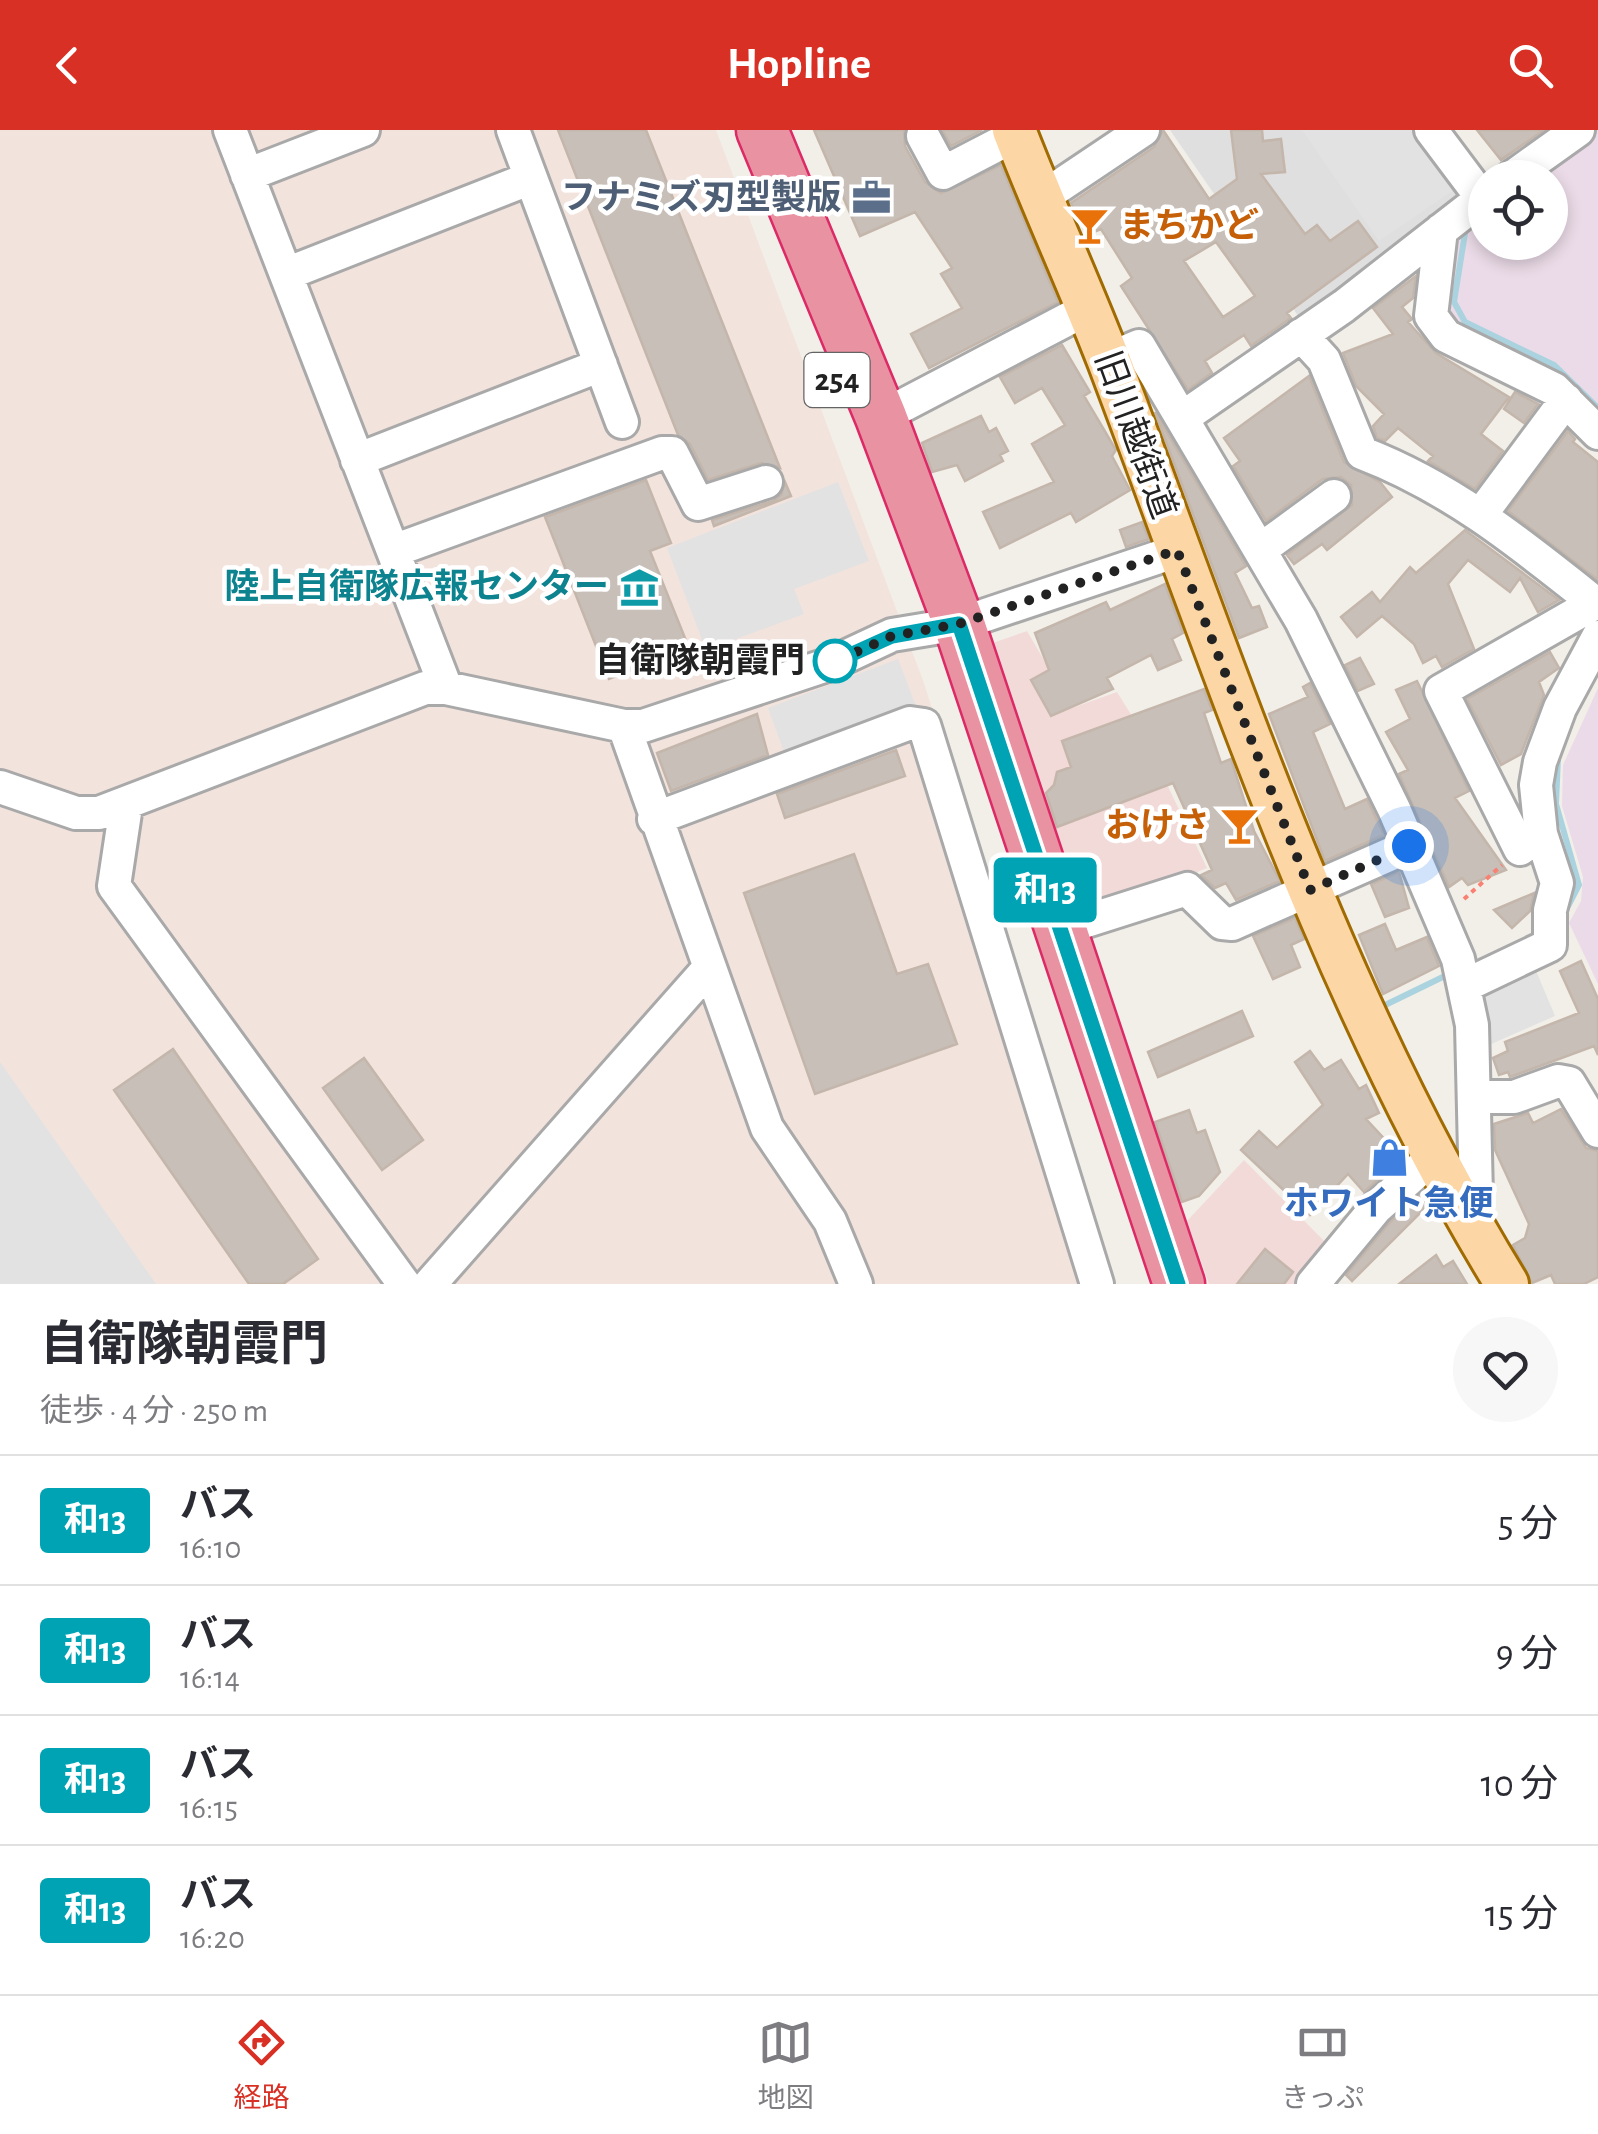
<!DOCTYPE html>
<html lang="ja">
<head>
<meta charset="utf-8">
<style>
	:root { --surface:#fff; --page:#f7f7f7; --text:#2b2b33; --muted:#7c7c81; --line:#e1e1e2; --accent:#d93025 }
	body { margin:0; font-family:"Alegreya Sans","Noto Sans JP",sans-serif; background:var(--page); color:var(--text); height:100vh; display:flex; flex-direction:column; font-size:38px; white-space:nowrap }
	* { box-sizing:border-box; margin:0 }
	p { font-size:32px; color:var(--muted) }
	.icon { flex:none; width:55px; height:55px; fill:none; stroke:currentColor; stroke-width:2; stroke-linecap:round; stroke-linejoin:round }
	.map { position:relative; height:1154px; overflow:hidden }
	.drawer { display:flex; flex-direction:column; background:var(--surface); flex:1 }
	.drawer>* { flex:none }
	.badge { padding:0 20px; border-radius:8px; font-size:35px; line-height:65px }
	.tools { position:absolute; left:1468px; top:30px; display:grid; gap:20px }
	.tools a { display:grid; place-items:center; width:100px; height:100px; border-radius:50%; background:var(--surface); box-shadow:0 5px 15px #0003; font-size:50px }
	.you { position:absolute; width:50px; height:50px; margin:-25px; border:8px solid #fff; border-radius:50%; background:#1a73e8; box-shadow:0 0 0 15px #1a73e833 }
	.map>.badge { position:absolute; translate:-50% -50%; box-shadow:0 0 0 5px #fff }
	.round { display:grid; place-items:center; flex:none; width:105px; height:105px; border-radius:52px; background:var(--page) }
	.head { display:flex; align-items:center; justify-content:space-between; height:170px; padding:0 40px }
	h1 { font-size:48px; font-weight:700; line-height:75px }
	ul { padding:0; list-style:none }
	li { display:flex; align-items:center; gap:30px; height:130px; padding:0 40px; border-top:2px solid var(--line) }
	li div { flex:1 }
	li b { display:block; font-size:38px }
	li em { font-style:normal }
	li .badge { min-width:110px; font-weight:700; text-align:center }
	header { display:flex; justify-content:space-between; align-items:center; height:130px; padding:0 40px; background:var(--accent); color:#fff; font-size:45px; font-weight:700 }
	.menu { display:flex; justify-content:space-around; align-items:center; height:140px; border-top:2px solid var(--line); background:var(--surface); font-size:28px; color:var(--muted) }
	.menu a { display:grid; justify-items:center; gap:5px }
	.menu .on { color:var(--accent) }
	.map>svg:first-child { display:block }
</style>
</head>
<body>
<header><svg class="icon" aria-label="back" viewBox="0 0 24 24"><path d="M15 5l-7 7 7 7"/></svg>Hopline<svg class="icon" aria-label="search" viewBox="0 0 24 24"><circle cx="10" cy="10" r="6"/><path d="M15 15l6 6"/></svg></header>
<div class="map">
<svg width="1598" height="1154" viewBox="0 0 1598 1154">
	<rect width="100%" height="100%" fill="#f2efe9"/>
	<path fill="#e0dfdf" d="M1170 0H1421L1467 62 1303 193Z"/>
	<path fill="#f2dad9" d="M1027 501 1072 578 1117 562 1142 602 1207 738 1075 791 984 516Z
		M1244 1030 1330 1117 1300 1154H1209L1187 1091Z"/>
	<path fill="#ebdbe8" d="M1589 0H1598V289L1454 199 1442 180 1455 101 1485 78V112H1550V48L1524 47Z
		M1598 558V854L1569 793 1581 771 1583 747 1562 676 1563 635Z"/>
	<path fill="#f3e3dd" d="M0 0H716L924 553 1111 1154H0Z"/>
	<path fill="#e2e2e2" d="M1302 0H1414L1455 59 1379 111Z
		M838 352 869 431 794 459 804 484 706 520 667 418Z
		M898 529 919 584 788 633 768 578Z
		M1534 836 1555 886 1489 915 1480 860Z
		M0 932 156 1154H0Z"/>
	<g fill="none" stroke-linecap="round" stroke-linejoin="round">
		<path stroke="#aad3df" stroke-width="6" d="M1466 97 1454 172 1465 192 1554 235 1598 278
			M1558 627 1556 674 1579 755 1561 790
			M1377 879 1451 843"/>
	</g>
	<path fill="#c7bfb8" stroke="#c4b6ab" stroke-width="2.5" fill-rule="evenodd" d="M558 0H646L780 338 761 333 708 350 690 314 678 305Z
		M814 0H904L905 16 925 52 941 63 1001 35 1058 172 929 238 911 204 962 178 941 144 952 138 915 82 860 106Z
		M942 0H982L951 16Z
		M1163 0 1209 69 1237 49 1231 0H1262L1263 11 1281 9 1285 42 1261 44 1305 104 1317 95 1330 111 1358 91 1377 117 1287 183 1291 188 1251 216 1244 205 1205 231 1212 243 1188 260 1121 156 1132 148 1101 99 1087 105 1071 73 1154 17ZM1216 112 1255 166 1223 187 1184 131Z
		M1477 0H1544L1501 30Z
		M1416 146 1413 168 1402 177 1412 189 1408 192 1436 223 1509 267 1481 304 1503 321 1475 359 1428 331 1433 326 1398 298 1385 311 1377 308 1373 296 1384 284 1356 256 1343 223 1393 204 1373 178Z
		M1062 215 1090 262 1084 266 1116 320 1112 326 1130 360 1076 392 1071 383 1000 418 983 382 1054 352 1032 314 1065 295 1042 258 1015 273 1000 247Z
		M1309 246 1344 332 1380 352 1392 367 1327 420 1322 414 1294 434 1287 425 1352 375 1351 355 1341 347 1323 349 1266 391 1233 336 1240 331 1224 308Z
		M1515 262 1538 274 1524 293 1504 279Z
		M1155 282 1246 436 1235 443 1252 478 1259 476 1267 497 1239 508Z
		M981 286 989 302 996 298 1008 321 1000 325 1003 331 965 351 957 335 932 342 922 313Z
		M1568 301 1575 309 1573 312 1598 332V450L1508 381Z
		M646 350 671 413 650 421 689 518 609 549 545 387Z
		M785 352 791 366 714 396 712 390 773 371 781 365Z
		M1142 392 1149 409 1126 417 1120 400Z
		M1465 400 1559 470 1538 482 1520 448 1510 462 1468 430 1448 454 1474 519 1442 537 1436 526 1423 533 1414 514 1382 486 1357 507 1341 487 1372 462 1380 472 1410 437 1416 443Z
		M1165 454 1183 503 1172 509 1181 530 1158 540 1151 525 1107 548 1113 559 1051 586 1031 550 1049 540 1035 503 1106 472 1110 480Z
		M1550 522 1559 538 1539 552 1544 565 1521 624 1501 635 1467 569Z
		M1360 528 1374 554 1358 561 1345 535Z
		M1417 551 1469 661 1455 668 1506 740 1468 755 1462 748 1449 757 1399 644 1408 640 1386 602 1410 589 1396 560Z
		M1310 553 1330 594 1313 602 1345 679 1367 669 1384 705 1325 731 1269 584 1308 567 1303 557Z
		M1204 559 1212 580 1204 583 1221 633 1231 629 1254 701 1280 751 1236 770 1226 753 1215 758 1201 745 1212 740 1173 653 1057 697 1046 663 1054 655 1057 642 1071 637 1062 611Z
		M757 584 768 625 671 661 657 623Z
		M896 620 905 646 785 688 777 664Z
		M854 724 897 844 928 834 957 914 815 964 744 763Z
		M1399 742 1409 778 1385 787 1371 754Z
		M1534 763 1530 781 1512 798 1494 780Z
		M1295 788 1304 809 1291 815 1300 837 1273 849 1253 806Z
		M1385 794 1396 820 1427 807 1439 836 1383 864 1359 805Z
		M1581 831 1598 869V925L1594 916 1510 947 1508 942 1499 945 1493 928 1508 921 1505 912 1579 883 1560 841Z
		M1242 881 1253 906 1158 947 1148 922Z
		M173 919 318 1129 283 1154H249L114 960Z
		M1310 921 1324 940 1341 930 1359 959 1366 955 1379 983 1366 989 1402 1028 1364 1062 1348 1044 1310 1085 1241 1020 1259 1001 1277 1018 1323 975 1295 932Z
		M364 928 423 1010 382 1040 323 958Z
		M1561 979 1586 1018 1598 1021V1147L1584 1154H1555L1551 1145 1532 1153 1513 1115 1525 1108 1529 1094 1495 1020 1494 994 1528 983 1533 993Z
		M1189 980 1197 1003 1205 1000 1220 1042 1199 1066 1182 1072 1155 992Z
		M1424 1062 1431 1072 1352 1151 1346 1145 1390 1092Z
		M1265 1119 1293 1142 1284 1154H1237Z
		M1436 1125 1443 1137 1453 1131 1467 1154H1399Z"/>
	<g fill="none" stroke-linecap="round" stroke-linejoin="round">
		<defs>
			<path id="minor" d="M230 0 446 558
				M513 0 622 292
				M1431 0 1482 68
				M923 6 943 43 1016 5
				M247 45 363 0
				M1511 48 1578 0
				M1040 69 1143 0
				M1441 100 1431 186 1446 206 1554 259 1598 303
				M286 144 531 48
				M1301 205 1324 230 1362 323C1451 357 1521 414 1595 473L1441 561 1520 719 1541 704
				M1108 229 1139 216 1301 490 1394 679 1458 829 1472 895 1476 1066 1467 1090
				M881 287 1087 179
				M1182 288 1344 176 1485 66
				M357 330 601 235
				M1482 383 1566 270
				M1260 420 1334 366
				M393 421 662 323H672L698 374 766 352
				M624 596H643L830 534 892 505 959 494 1177 421
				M0 657 76 683H99L425 558H446L624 596 767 998 830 1091 856 1154
				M126 676 114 756 404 1154
				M654 689 910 593 924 595 1097 1154
				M1058 800 1187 759 1222 793 1232 794 1409 716
				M1464 856 1550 815V780L1557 753 1541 704 1536 655 1540 632 1560 578 1598 507
				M1475 967H1514L1558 951 1569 953 1598 1001
				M430 1154 709 838
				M1313 1154 1376 1078 1432 1028"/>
			<path id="major" d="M1014 0C1044 78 1079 153 1109 231 1228 545 1330 866 1507 1154"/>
			<path id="highway" d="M762 0 881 287 959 494 1179 1154"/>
		</defs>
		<use href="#minor" stroke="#a9a9a9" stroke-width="38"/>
		<use href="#major" stroke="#a06b00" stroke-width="48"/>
		<use href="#highway" stroke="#dc2a67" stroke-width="55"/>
		<path stroke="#fa8072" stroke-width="4" stroke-dasharray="5 5" stroke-linecap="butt" d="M1464 769 1502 735"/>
		<use href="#minor" stroke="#fff" stroke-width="32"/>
		<use href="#major" stroke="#fcd6a4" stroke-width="42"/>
		<use href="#highway" stroke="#e892a2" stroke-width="50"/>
	</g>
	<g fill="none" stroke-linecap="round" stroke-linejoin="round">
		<defs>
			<path id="line" d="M830 534 892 506 959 494 1178 1154"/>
		</defs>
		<use href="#line" stroke="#fff" stroke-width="22"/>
		<use href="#line" stroke="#00a3b4" stroke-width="15"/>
		<path stroke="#222" stroke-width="10" stroke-dasharray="0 18" d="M835 531 830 534 892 506 959 494 1177 420 1310 760 1409 716"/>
	</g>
	<defs>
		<symbol id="office-bare" viewBox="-9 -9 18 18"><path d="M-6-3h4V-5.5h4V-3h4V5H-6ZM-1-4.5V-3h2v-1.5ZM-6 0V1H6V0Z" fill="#5c6f8a" stroke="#fff" stroke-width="2.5" paint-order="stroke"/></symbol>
		<symbol id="bar-bare" viewBox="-9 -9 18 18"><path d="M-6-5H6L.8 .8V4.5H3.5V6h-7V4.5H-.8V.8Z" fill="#e8710a" stroke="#fff" stroke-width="2.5" paint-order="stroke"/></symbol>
		<symbol id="museum-bare" viewBox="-9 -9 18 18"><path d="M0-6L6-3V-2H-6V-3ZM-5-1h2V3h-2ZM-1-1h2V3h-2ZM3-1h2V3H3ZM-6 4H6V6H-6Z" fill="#0f9aa8" stroke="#fff" stroke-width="2.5" paint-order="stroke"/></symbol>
		<symbol id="shop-bare" viewBox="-9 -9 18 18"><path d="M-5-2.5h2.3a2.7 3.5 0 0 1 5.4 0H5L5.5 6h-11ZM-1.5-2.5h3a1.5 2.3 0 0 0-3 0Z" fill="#3f7fe0" stroke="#fff" stroke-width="2.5" paint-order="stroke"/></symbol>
	</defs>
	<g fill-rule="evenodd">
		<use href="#office-bare" x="844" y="40" width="55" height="55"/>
		<use href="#bar-bare" x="1062" y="68" width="55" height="55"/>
		<use href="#museum-bare" x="612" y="430" width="55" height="55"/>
		<use href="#bar-bare" x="1212" y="668" width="55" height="55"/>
		<use href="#shop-bare" x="1362" y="1000" width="55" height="55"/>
	</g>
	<circle fill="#fff" stroke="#00a3b4" stroke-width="5" cx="835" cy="531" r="20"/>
	<g text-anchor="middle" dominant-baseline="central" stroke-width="9" stroke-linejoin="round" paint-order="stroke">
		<rect fill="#fff" stroke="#646464" stroke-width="2.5" x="804.5" y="223" width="65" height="54" rx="8"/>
		<g font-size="32" font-weight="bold" fill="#222">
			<text x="837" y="250">254</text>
		</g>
		<g font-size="35" font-weight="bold" fill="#4e5e75" stroke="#fff" text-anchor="end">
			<text x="841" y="68">フナミズ刃型製版</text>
		</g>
		<g font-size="35" font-weight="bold" fill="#c56008" stroke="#fff" text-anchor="start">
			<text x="1119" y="96">まちかど</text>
			<text x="1210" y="696" text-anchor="end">おけさ</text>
		</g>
		<g font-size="35" fill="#222" stroke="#fff">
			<text transform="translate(1135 305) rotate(70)">旧川越街道</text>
		</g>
		<g font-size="35" font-weight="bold" fill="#0d838f" stroke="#fff" text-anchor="end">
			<text x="609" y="457">陸上自衛隊広報センター</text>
		</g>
		<g font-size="35" font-weight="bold" fill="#222" stroke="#fff" text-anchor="end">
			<text x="805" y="531">自衛隊朝霞門</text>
		</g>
		<g font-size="35" font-weight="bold" fill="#366cbe" stroke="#fff">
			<text x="1389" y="1074">ホワイト急便</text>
		</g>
	</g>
</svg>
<div class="tools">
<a><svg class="icon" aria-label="locate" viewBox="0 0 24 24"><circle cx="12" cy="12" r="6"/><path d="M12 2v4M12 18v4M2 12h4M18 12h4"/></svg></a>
</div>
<div class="you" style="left:1409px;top:716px"></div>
<b class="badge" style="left:1045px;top:760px;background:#00a3b4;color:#fff">和13</b>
</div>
<section class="drawer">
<div class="head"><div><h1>自衛隊朝霞門</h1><p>徒歩 · 4 分 · 250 m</p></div><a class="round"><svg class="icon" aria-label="heart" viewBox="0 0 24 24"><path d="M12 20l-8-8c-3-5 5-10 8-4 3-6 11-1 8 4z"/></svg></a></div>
<ul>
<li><span class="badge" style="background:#00a3b4;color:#fff">和13</span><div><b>バス</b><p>16:10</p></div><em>5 分</em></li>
<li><span class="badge" style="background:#00a3b4;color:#fff">和13</span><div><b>バス</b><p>16:14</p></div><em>9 分</em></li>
<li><span class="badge" style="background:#00a3b4;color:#fff">和13</span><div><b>バス</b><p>16:15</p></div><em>10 分</em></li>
<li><span class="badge" style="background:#00a3b4;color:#fff">和13</span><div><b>バス</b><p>16:20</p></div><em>15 分</em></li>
</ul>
</section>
<nav class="menu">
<a class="on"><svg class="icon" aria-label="directions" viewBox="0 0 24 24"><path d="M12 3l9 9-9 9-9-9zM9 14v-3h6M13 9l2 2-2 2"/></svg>経路</a>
<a><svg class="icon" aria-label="map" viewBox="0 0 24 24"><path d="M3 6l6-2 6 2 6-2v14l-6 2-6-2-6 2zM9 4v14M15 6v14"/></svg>地図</a>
<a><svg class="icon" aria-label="tickets" viewBox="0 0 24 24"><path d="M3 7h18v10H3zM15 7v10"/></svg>きっぷ</a>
</nav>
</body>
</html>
